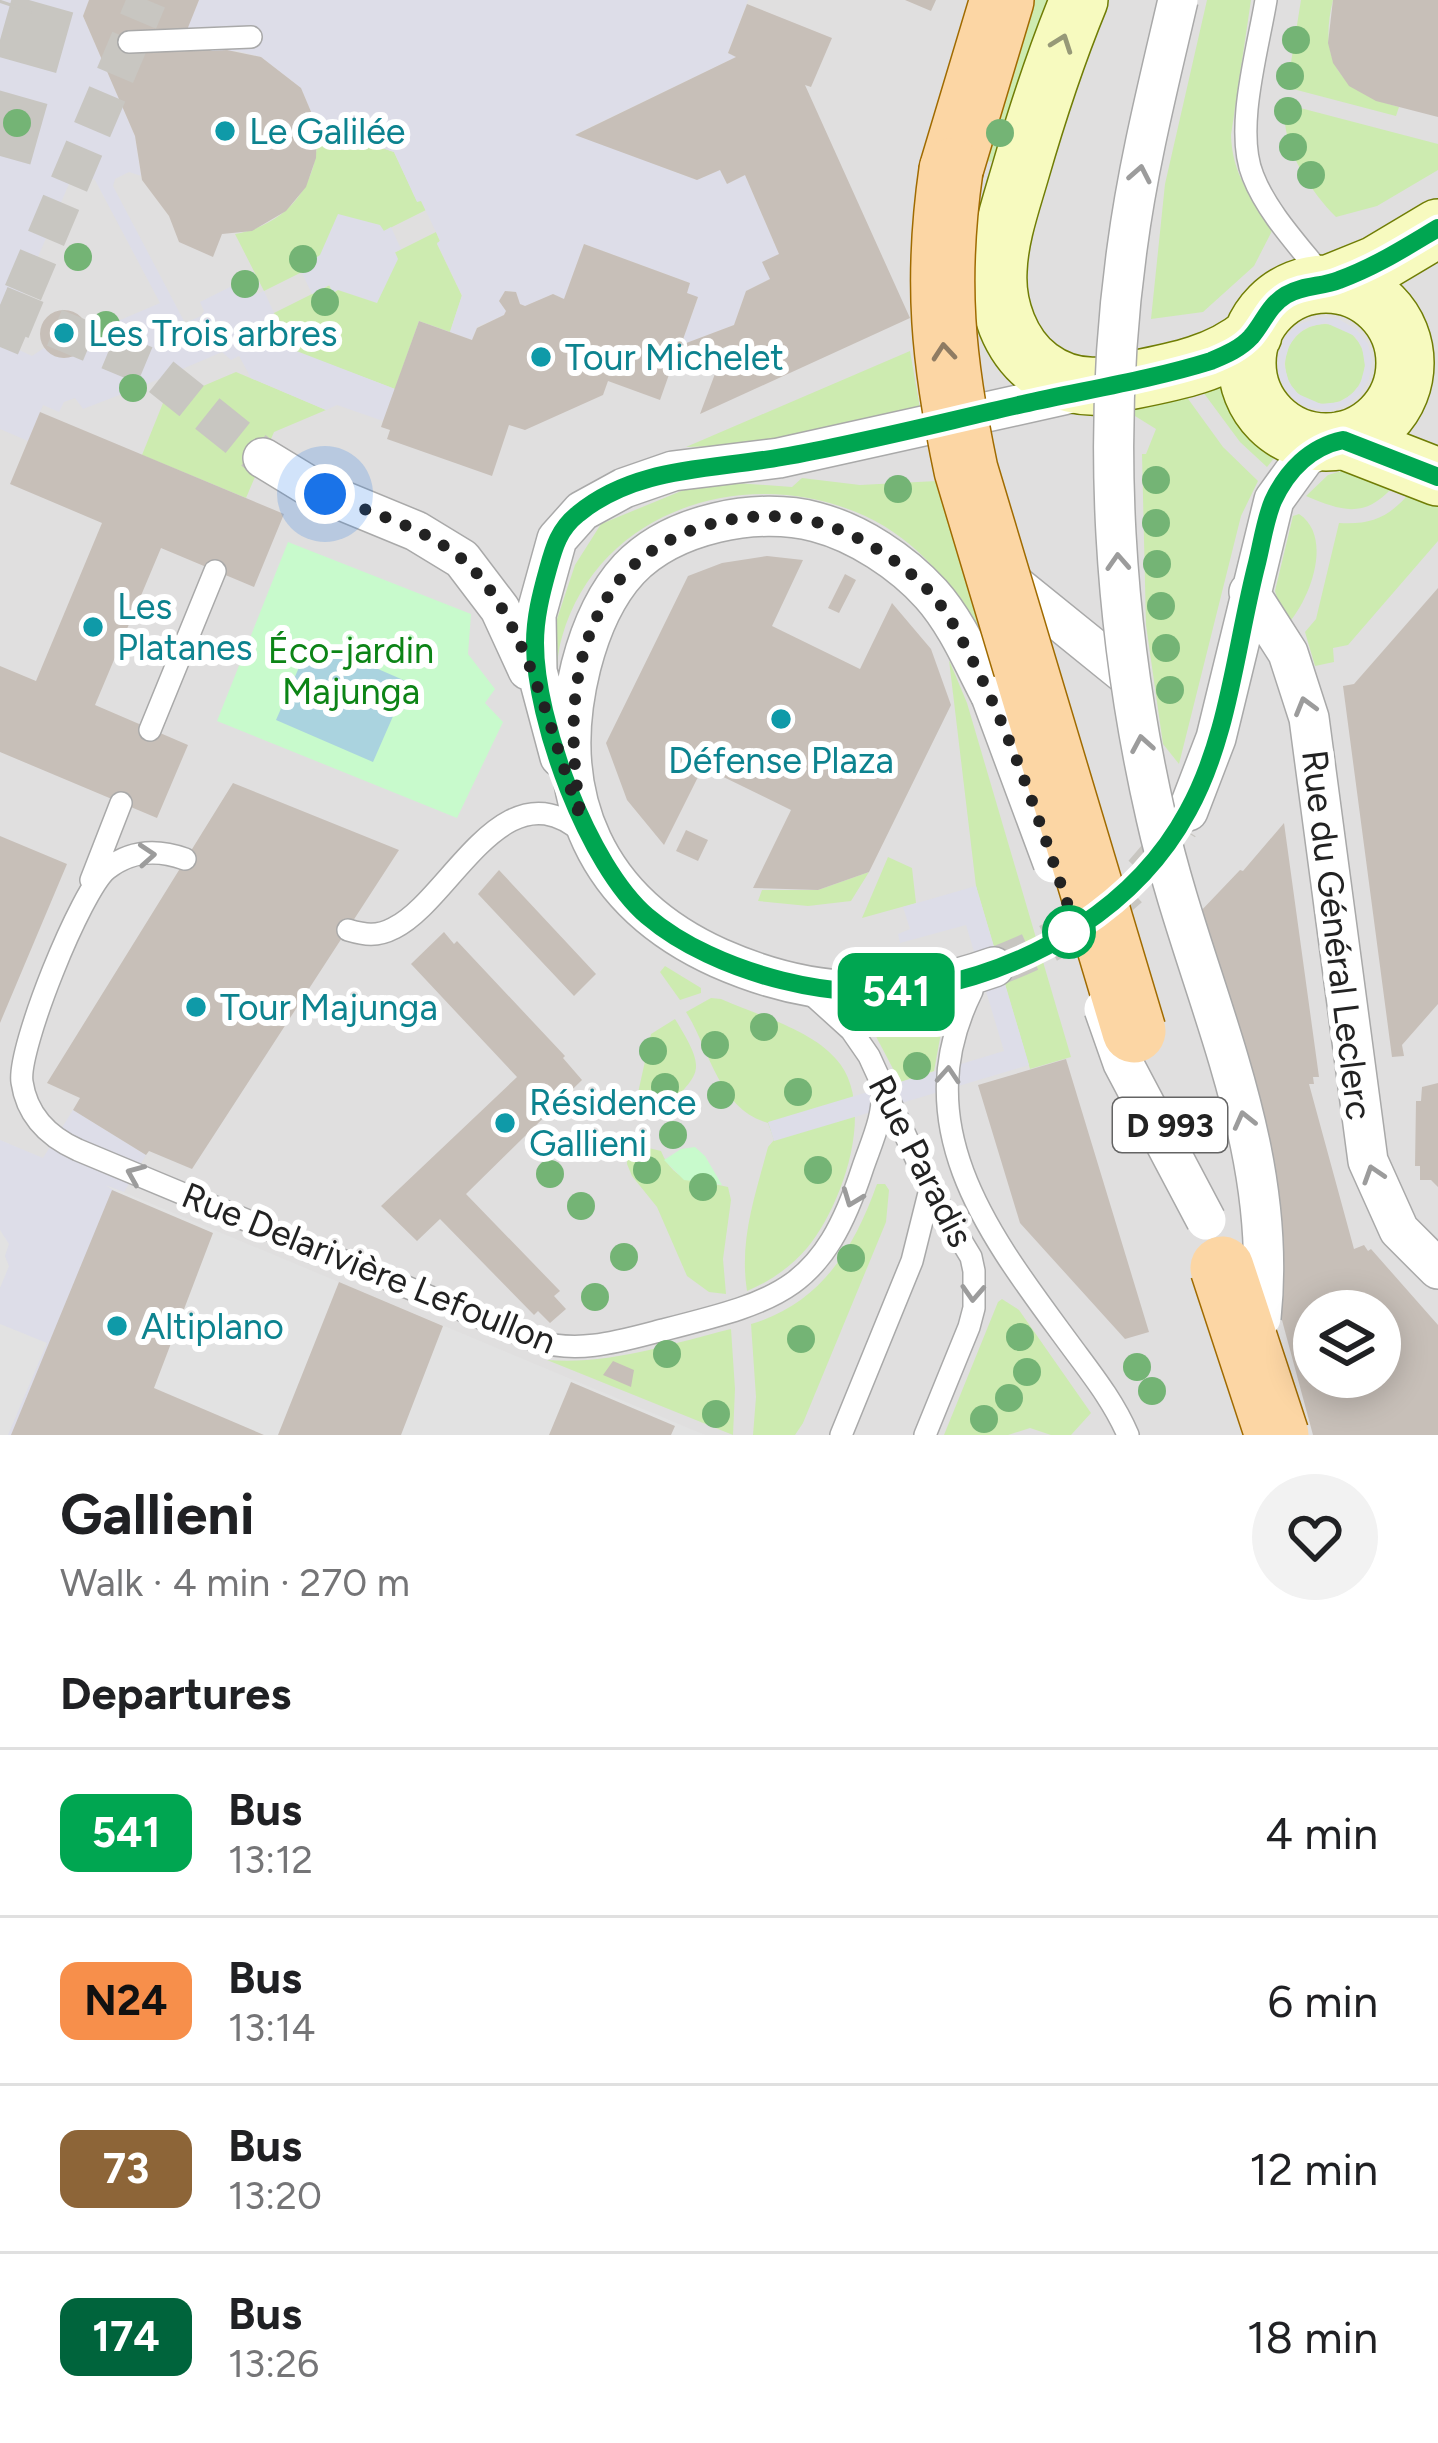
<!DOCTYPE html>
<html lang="en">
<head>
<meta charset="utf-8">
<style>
	:root { --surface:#fff; --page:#f2f2f2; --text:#202124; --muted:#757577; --line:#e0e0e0 }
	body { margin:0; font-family:Figtree,sans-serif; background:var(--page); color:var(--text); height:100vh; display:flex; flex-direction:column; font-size:45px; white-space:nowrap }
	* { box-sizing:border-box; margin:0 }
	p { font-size:39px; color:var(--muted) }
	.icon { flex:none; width:66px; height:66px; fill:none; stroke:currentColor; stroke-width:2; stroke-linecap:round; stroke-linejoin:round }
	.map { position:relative; height:1435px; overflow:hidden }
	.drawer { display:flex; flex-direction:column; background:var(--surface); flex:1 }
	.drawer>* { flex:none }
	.badge { padding:0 24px; border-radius:18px; font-size:42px; line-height:78px }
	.fabs { position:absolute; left:1293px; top:1290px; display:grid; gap:24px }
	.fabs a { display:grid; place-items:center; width:108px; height:108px; border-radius:50%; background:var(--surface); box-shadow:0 6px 30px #0003; font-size:60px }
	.you { position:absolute; width:60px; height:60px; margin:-30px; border:9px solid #fff; border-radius:50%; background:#1a73e8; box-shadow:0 0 0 18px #1a73e833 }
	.map>.badge { position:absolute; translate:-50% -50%; box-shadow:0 0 0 6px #fff }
	h2 { padding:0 60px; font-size:45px; line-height:108px }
	.round { display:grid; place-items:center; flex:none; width:126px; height:126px; border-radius:63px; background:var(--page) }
	.overview { display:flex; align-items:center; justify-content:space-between; height:204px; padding:0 60px }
	h1 { font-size:57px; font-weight:700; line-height:90px }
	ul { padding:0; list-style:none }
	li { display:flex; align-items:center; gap:36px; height:168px; padding:0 60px; border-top:3px solid var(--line) }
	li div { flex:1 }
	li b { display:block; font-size:45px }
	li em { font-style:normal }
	li .badge { min-width:132px; font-weight:700; text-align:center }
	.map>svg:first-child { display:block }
</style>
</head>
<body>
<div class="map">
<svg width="1438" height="1435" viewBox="0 0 1438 1435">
	<rect width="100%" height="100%" fill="#f2efe9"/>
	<path fill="#e0dfdf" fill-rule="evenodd" d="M0 0H1438V1435H0ZM1314 1311H1380V1377H1314Z"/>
	<path fill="#cdebb0" d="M1030 0H1061L1000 149 991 162 979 159Z
		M1207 0H1251L1231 135C1232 174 1251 198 1273 229L1254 266 1203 312 1151 319 1165 184Z
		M1301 0H1333C1318 61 1340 91 1399 107L1396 116 1293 89 1288 81Z
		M1285 104 1438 144V170L1377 206 1336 217C1308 189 1280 144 1285 104Z
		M317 126 394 152 417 201 421 200 426 210 264 291 235 234C290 224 321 182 317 126Z
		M436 232 440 241 437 244 462 296 450 332 419 321 395 389 294 351 274 313Z
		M1285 364a40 40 0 1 1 80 0a40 40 0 1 1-80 0Z
		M910 351 920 408 779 444 686 447Z
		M236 372 326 410 274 432 246 498 142 455 163 403Z
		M1227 379 1246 423 1278 453 1267 467 1240 442 1203 392Z
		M1186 396 1223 447 1258 481 1241 516 1179 764 1163 744 1146 625 1142 454H1146L1156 429 1135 416V408Z
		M1345 470 1393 487C1364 519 1342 511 1306 496L1328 475Z
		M802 478 860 485 937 481 940 495 951 494 990 649C963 601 932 555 884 526 768 458 601 500 562 637 553 666 559 698 560 727L547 618 557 619 575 565 601 524 691 487 736 483 792 487Z
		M1411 491 1438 499V541L1348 645 1333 648 1334 662 1315 666 1305 632 1316 619 1339 523C1372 525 1390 517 1411 491Z
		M1299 514C1334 537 1310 601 1286 626L1275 591 1293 516Z
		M949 660 967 703 1071 1057 1030 1069 976 886Z
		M888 857 912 868 916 903 862 918Z
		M869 872 851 901 808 906 758 901 762 890H818Z
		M665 966 701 988V993L680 1000 660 972Z
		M711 998 721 999C757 1015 810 1029 836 1059 878 1105 842 1206 807 1248 791 1267 769 1282 747 1291 739 1240 755 1196 768 1147L774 1140 768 1123C719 1110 710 1050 686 1012Z
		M675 1019C713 1080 694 1070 662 1118L634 1111 651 1034Z
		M929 1023 938 1025 941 1033 934 1071 900 1082 871 1027Z
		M628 1143 661 1151C675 1185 698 1180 728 1187L731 1200 723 1259 726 1294 709 1292 687 1276 657 1207 632 1176 627 1164Z
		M877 1184H885L889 1190 886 1222 803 1423 795 1435H753L756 1397 751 1324C820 1304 854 1249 877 1184Z
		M1002 1299 1019 1310 1091 1413 1071 1435H1051L1030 1428 1008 1435H944L998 1302Z
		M731 1329 735 1389 733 1435 547 1360C610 1365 670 1344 731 1329Z"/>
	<path fill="#c8facc" d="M288 542 471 614 468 654 495 689 485 703 503 722 457 818 217 721Z
		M695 1147 705 1156 722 1185 684 1180 664 1160 681 1149Z"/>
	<path fill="#e2e2e2" d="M0 1140 30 1153 705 1435H0Z"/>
	<path fill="#dddde8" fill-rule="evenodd" d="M0 0H89L83 16 135 136 141 176 129 172 115 179 113 186 185 323 201 316 204 311 200 302 238 283 246 292 254 288 257 294 264 291 274 313 269 316 273 325 264 329 268 340 395 389 383 421 337 405 326 410 251 378 239 356 231 360 222 352 145 385 136 374 124 378 119 386 122 394 83 409 75 398 64 402 59 412 43 405 28 441 0 429ZM74 172 95 180 160 303 118 321 122 328 119 333 106 338 99 336 96 329 88 332 85 345 74 356 56 357 44 348 32 356 2 342Z
		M199 0H748L728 53 736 57 576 134 696 180 720 170 727 184 745 175 779 254 770 279 746 291 734 325 681 345 698 298 687 293 690 283 584 244 564 299 553 294 525 306 520 304 516 292 505 291 499 301 506 311 504 315 477 327 472 340 450 332 462 295 437 243 440 241 436 232 421 201 417 202 394 152 317 126 301 88 261 57 237 51H212L183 40Z
		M338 214 380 225 384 231 391 227 401 249 395 252 398 259 377 303 338 290 333 293 329 285 312 294 302 273 316 265 314 259 320 255Z
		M1320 317 1337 318 1357 330 1368 344 1372 361 1369 379 1360 394 1347 405 1330 411 1306 407 1296 401 1284 388 1278 372 1279 354 1285 337 1297 325ZM1326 323 1355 336 1362 347 1365 366 1360 385 1351 395 1340 402 1321 404 1298 394 1289 383 1284 364 1289 346 1296 335 1307 327Z
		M976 886 1029 1065 774 1141 768 1122 1004 1051 966 925 900 943 898 934 910 929 903 907Z
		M73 1110 146 1155 124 1192 105 1185 122 1195 23 1435H8L47 1343 0 1324V1288L9 1266 5 1256 9 1244 0 1230V1140L43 1158Z"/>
	<path fill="#aad3df" d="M311 640 408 682 373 762 276 720Z"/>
	<path fill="#c7bfb8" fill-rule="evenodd" d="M89 0H199L183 40 212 51 227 50 261 57 301 88 317 126 316 158 306 187 286 211 252 231 222 234 213 257 179 242 169 216 142 180 135 136 83 16Z
		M905 0H936L931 11Z
		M1333 0H1438V117L1376 101 1349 86 1333 63 1328 43Z
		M747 4 832 38 811 87 805 85 910 318 700 414 725 347 671 369 660 400 608 381 603 395 525 430 509 425 492 476 387 439 390 430 381 427 383 421 419 321 472 340 477 328 504 315 506 311 499 301 505 291 516 292 520 304 525 306 553 294 564 299 584 244 690 283 687 293 698 297 681 345 734 325 746 291 770 279 762 262 779 254 745 175 727 184 720 170 697 180 575 135 736 57 728 53Z
		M40 334a24 24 0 1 1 48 0a24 24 0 1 1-48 0Z
		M40 412 284 514 254 587 161 548 95 705 188 745 157 818 0 752V666L36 681 102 523 10 484Z
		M767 556 803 560 772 626 860 669 892 603 931 649 951 705 869 872 818 890 753 888 791 810 703 767 664 845 627 800 606 743 688 576 722 563Z
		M845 574 856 580 839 613 828 608Z
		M1438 588V1004L1402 1045 1404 1056 1392 1057 1343 686 1354 684Z
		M233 783 399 850 192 1169 149 1151 146 1155 73 1110 80 1098 47 1083Z
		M1284 823 1319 1077H1313L1314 1084H1309L1354 1249 1364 1245 1368 1251 1371 1249 1438 1325V1435H1313L1178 935 1240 870 1243 871ZM1314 1311H1380V1377H1314Z
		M686 830 708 840 698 861 676 851Z
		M0 836 67 864 0 1023Z
		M499 870 596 974 574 996 478 894Z
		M444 932 454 944 457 941 565 1056 563 1058 582 1080 466 1194 560 1291 554 1296 566 1309 550 1323 538 1311 534 1315 440 1219 417 1241 381 1206 517 1077 411 964Z
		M1066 1059 1149 1332 1125 1339 1020 1223 978 1085Z
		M1438 1083V1187L1431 1180H1420V1166H1415L1416 1101H1421L1422 1087Z
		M112 1190 213 1233 154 1388 264 1435H11Z
		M339 1282 443 1326 401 1435H278Z
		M613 1361 634 1370 631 1387 603 1375Z
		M571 1382 675 1426 671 1435H549Z"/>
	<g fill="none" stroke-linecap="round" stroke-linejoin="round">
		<path stroke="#c8c6c1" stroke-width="39" stroke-dasharray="39 20" stroke-linecap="butt" d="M0 305 149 367 263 458
			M0 347 147 0
			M994 967C1071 938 1136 897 1179 826"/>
		<path stroke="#c8c6c1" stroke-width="63" stroke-dasharray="63 32" stroke-linecap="butt" d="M0 156 44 0"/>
		<path stroke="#c8c6c1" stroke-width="66" stroke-dasharray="66 33" stroke-linecap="butt" d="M0 3 1 0"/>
		<defs>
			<path id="lane" d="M1266 0C1258 49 1234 130 1253 176 1268 215 1304 251 1329 284
				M129 42 251 37
				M150 730 215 571
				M185 859C157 849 131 850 107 869 81 890 17 1049 22 1082 27 1116 49 1137 78 1150L536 1341C580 1354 620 1341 663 1330 781 1300 823 1290 863 1167 872 1141 885 1114 882 1086
				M91 880 121 803
				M348 930C365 935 377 937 394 928 451 900 504 762 584 834
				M972 991C904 1127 990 1236 1068 1342 1090 1372 1113 1400 1128 1435
				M809 992 851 1030 869 1056 930 1189 971 1257 974 1271V1308L969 1327 925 1435
				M841 1435 912 1261 930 1189"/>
			<path id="street" d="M263 458 314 489 416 531 462 559 500 609 528 670
				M999 572 1130 678
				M1249 592 1288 653 1309 718 1368 1161 1399 1230 1438 1269
				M991 696C973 662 957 623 931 594 902 562 858 533 816 522 757 506 672 524 629 569 604 596 590 631 581 666 548 797 597 903 719 958 814 1000 898 1001 994 967
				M560 757 537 671 536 615 557 539 582 511 624 488 673 471 779 458 1090 389
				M1188 811 1216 738 1274 500 1305 457 1335 441"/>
			<path id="secondary" d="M1079 0C1056 56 1037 114 1020 173 1011 204 999 238 998 271 996 306 1010 346 1039 368 1059 383 1084 389 1108 385 1159 374 1212 369 1253 335
				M1329 284 1376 265 1438 228
				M1247 363a79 79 0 1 1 158 0a79 79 0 1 1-158 0Z
				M1343 440 1438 477"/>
			<path id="primary" d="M951 170 1002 0"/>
		</defs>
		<use href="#lane" stroke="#a9a9a9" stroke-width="24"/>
		<use href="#street" stroke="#a9a9a9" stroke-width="42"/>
		<use href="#secondary" stroke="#707d05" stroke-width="60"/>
		<use href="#primary" stroke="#a06b00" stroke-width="66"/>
		<use href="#lane" stroke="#fff" stroke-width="21"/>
		<use href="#street" stroke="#fff" stroke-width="39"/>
		<use href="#secondary" stroke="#f7fabf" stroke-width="57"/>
		<use href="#primary" stroke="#fcd6a4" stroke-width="63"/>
		<defs>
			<path id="street-bridge" d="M1178 0C1159 82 1138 165 1127 249 1101 436 1114 633 1156 817 1194 987 1280 1139 1261 1318
				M991 696 1053 863
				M1104 1009 1123 1063 1206 1220"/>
			<path id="primary-bridge" d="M951 170C935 281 943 361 966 470L1134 1031
				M1222 1268 1277 1435"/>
		</defs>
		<use href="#street-bridge" stroke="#a9a9a9" stroke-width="42" stroke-linecap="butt"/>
		<use href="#primary-bridge" stroke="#a06b00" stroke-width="66" stroke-linecap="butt"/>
		<use href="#street-bridge" stroke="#fff" stroke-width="39"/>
		<use href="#primary-bridge" stroke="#fcd6a4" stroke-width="63"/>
	</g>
	<g fill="#74b475">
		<circle cx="1296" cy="40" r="14"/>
		<circle cx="1290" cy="76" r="14"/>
		<circle cx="1288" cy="111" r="14"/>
		<circle cx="17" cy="123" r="14"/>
		<circle cx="1000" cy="133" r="14"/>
		<circle cx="1293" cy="147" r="14"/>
		<circle cx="1311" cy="175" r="14"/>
		<circle cx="78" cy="257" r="14"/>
		<circle cx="303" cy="259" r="14"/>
		<circle cx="245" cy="284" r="14"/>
		<circle cx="325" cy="302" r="14"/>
		<circle cx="106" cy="325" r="14"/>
		<circle cx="271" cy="334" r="14"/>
		<circle cx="133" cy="388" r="14"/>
		<circle cx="1156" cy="480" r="14"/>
		<circle cx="898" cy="489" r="14"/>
		<circle cx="1156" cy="523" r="14"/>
		<circle cx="1157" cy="564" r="14"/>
		<circle cx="1161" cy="606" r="14"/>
		<circle cx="1166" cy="648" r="14"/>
		<circle cx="1170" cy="690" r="14"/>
		<circle cx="764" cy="1027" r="14"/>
		<circle cx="715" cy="1045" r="14"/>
		<circle cx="653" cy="1051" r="14"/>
		<circle cx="917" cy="1066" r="14"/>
		<circle cx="665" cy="1087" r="14"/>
		<circle cx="798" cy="1092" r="14"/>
		<circle cx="721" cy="1095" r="14"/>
		<circle cx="673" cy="1135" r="14"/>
		<circle cx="647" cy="1170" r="14"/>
		<circle cx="818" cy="1170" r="14"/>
		<circle cx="550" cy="1174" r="14"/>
		<circle cx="703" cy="1187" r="14"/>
		<circle cx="581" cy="1206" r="14"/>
		<circle cx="624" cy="1257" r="14"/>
		<circle cx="851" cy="1258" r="14"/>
		<circle cx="595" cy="1297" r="14"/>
		<circle cx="1020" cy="1337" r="14"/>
		<circle cx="801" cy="1339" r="14"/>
		<circle cx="667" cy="1354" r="14"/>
		<circle cx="1137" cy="1367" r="14"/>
		<circle cx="1027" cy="1372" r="14"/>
		<circle cx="1152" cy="1391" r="14"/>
		<circle cx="1009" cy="1398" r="14"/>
		<circle cx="716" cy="1414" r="14"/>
		<circle cx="984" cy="1419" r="14"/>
	</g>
	<defs><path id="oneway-chevron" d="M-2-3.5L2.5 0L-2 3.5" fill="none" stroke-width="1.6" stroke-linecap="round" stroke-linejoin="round" transform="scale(3)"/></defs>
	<use stroke="#979978" href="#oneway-chevron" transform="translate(1062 43) rotate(-70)"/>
	<g stroke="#9c9c9c">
		<use href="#oneway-chevron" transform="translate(1140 174) rotate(-79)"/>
		<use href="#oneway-chevron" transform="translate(1118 562) rotate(-93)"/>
		<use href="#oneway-chevron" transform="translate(1305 706) rotate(-106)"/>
		<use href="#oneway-chevron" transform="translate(1142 744) rotate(-100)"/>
		<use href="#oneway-chevron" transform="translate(147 855) rotate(-4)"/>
		<use href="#oneway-chevron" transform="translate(948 1075) rotate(-86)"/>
		<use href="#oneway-chevron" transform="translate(1244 1120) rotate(-104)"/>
		<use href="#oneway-chevron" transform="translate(135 1174) rotate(-157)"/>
		<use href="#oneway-chevron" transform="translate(1373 1174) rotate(-108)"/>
		<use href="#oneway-chevron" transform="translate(852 1198) rotate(111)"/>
		<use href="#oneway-chevron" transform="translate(973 1293) rotate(93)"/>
	</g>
	<use stroke="#8f7c63" href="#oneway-chevron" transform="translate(944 352) rotate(-95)"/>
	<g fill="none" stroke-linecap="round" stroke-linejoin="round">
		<defs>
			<path id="line" d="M1438 228C1406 247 1375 267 1339 280 1322 287 1303 285 1286 295 1268 306 1264 322 1251 337 1240 349 1225 355 1211 361 1150 380 1085 390 1023 404 943 422 862 443 782 457 712 470 636 466 578 514 559 529 554 547 548 569 541 594 535 618 535 643 535 721 588 865 647 916 715 974 844 1006 931 987 1035 966 1137 906 1188 811 1229 737 1236 644 1257 563 1262 543 1265 520 1273 501 1287 471 1310 447 1343 440L1438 477"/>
		</defs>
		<use href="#line" stroke="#fff" stroke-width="27"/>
		<use href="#line" stroke="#00a651" stroke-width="18"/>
		<path stroke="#222" stroke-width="12" stroke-dasharray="0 21.6" d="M325 494C368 512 416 525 453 552 526 604 551 739 581 819 570 743 566 667 607 598 646 531 743 503 816 522 858 533 901 561 931 593 951 616 964 644 978 671 1021 758 1049 852 1081 943L1069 932"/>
	</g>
	<g fill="#0f9aa8" stroke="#fff" stroke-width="4.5">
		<circle cx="225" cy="131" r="12"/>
		<circle cx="64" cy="333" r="12"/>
		<circle cx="541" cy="357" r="12"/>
		<circle cx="93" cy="627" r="12"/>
		<circle cx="781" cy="719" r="12"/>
		<circle cx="196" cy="1007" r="12"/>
		<circle cx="505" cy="1123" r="12"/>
		<circle cx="117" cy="1326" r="12"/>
	</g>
	<circle fill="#fff" stroke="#00a651" stroke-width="6" cx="1069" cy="932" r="24"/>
	<g text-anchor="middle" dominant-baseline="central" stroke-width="12" stroke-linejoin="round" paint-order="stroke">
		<rect fill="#fff" stroke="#646464" stroke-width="3" x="1113" y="1098" width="114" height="54" rx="9"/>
		<g font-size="33" font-weight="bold" fill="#222">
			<text x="1170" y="1125">D 993</text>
		</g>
		<g font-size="36" fill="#0d838f" stroke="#fff" text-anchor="start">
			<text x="249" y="131">Le Galilée</text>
			<text x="88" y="333">Les Trois arbres</text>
			<text x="565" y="357">Tour Michelet</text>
			<text x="117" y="606">Les<tspan x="117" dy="41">Platanes</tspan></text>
			<text x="781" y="760" text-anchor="middle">Défense Plaza</text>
			<text x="220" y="1007">Tour Majunga</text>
			<text x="529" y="1102">Résidence<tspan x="529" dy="41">Gallieni</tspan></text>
			<text x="141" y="1326">Altiplano</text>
		</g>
		<g font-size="36" fill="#0c8416" stroke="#fff">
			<text x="351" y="650">Éco-jardin<tspan x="351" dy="41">Majunga</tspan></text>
		</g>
		<g font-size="36" fill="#222" stroke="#fff">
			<text transform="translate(1337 935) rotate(83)">Rue du Général Leclerc</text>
			<text transform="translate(921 1161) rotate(63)">Rue Paradis</text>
			<text transform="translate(369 1268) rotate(22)">Rue Delarivière Lefoullon</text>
		</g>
	</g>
</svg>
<div class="fabs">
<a><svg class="icon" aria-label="layers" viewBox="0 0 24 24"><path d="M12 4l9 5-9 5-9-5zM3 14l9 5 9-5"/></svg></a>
</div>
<div class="you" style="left:325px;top:494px"></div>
<b class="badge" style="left:896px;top:992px;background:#00a651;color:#fff">541</b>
</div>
<section class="drawer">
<div class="overview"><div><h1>Gallieni</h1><p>Walk · 4 min · 270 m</p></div><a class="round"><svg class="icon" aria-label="heart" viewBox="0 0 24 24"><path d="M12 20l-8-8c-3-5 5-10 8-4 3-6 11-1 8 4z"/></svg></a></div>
<h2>Departures</h2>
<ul>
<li><span class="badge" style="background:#00a651;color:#fff">541</span><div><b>Bus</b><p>13:12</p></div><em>4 min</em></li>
<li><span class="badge" style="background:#f78f4b;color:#111">N24</span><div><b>Bus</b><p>13:14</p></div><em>6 min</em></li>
<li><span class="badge" style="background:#8d6538;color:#fff">73</span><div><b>Bus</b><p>13:20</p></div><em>12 min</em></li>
<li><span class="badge" style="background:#00643c;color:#fff">174</span><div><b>Bus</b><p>13:26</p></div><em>18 min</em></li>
</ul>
</section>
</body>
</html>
